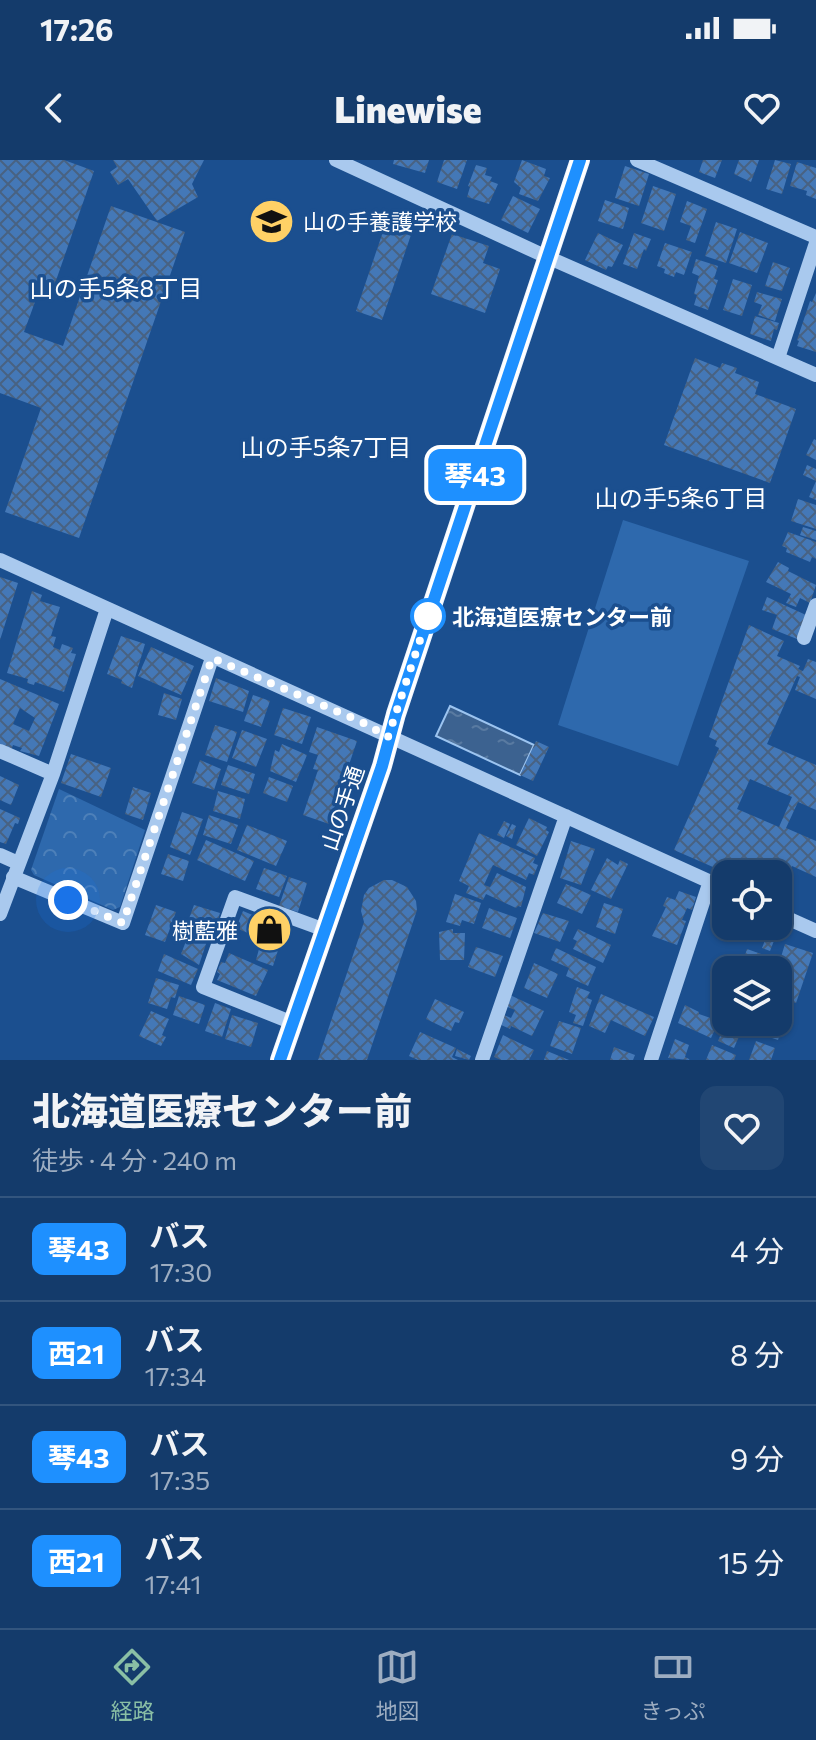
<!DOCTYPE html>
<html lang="ja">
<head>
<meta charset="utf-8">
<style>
	:root { --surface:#143b6b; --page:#214673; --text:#f1f3f6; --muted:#9dadc1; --line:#33557e; --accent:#8abfa5 }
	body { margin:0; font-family:Commissioner,"Noto Sans JP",sans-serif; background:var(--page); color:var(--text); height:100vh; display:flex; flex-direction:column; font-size:30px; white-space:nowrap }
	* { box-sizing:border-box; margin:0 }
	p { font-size:26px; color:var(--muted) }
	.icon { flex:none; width:44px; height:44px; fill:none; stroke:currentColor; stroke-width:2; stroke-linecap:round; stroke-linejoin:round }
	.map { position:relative; height:900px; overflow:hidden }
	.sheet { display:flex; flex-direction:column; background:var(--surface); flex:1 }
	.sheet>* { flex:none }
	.badge { padding:0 16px; border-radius:12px; font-size:28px; line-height:52px }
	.buttons { position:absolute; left:712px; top:700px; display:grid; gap:16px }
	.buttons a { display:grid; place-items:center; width:80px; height:80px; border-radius:16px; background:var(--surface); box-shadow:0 2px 6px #0004,0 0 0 2px var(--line); font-size:40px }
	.you { position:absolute; width:40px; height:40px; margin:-20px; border:6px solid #fff; border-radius:50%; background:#1a73e8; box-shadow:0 0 0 12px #1a73e833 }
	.map>.badge { position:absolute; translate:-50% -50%; box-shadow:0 0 0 4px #fff }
	.round { display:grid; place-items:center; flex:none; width:84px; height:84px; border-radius:16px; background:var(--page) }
	.summary { display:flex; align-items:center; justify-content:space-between; height:136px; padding:0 32px }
	h1 { font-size:38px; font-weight:800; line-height:60px }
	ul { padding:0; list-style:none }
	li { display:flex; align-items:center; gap:24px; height:104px; padding:0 32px; border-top:2px solid var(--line) }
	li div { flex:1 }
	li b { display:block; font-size:30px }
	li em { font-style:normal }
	li .badge { min-width:88px; font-weight:700; text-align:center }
	.status { display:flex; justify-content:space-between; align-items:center; height:56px; padding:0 40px; background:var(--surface); direction:ltr }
	.status svg { height:22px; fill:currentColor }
	header { display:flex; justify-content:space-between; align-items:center; height:104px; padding:0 32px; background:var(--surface); font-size:36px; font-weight:800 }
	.tabs { display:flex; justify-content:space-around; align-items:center; height:112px; border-top:2px solid var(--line); background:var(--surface); font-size:22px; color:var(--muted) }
	.tabs a { display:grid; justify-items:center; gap:4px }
	.tabs .on { color:var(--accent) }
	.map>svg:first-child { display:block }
</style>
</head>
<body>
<div class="status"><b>17:26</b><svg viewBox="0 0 49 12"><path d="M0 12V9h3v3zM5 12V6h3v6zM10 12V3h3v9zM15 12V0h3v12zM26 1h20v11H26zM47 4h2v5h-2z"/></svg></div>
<header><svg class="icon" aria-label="back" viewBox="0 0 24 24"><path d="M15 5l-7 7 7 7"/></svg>Linewise<svg class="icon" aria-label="heart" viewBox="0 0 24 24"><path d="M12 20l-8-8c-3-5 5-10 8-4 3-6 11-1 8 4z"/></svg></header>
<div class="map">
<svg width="816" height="900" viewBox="0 0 816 900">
	<defs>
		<pattern id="park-crowns" width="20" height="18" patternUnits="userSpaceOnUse" patternTransform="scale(2)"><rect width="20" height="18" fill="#2e69ad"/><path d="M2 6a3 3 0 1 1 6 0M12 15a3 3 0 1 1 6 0" fill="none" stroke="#4d80b9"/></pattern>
		<pattern id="water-ripples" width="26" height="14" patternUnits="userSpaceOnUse" patternTransform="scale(2)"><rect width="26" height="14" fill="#3c6290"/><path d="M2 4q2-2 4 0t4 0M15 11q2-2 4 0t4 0" fill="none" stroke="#597aa1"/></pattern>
		<pattern id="building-cross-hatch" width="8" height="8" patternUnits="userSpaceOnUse" patternTransform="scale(2)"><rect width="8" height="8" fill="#4478b7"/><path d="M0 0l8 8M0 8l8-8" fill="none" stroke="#486282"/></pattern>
	</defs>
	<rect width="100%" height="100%" fill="#1b4f8f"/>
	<path fill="url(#park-crowns)" d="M59 629 145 670 120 747 113 750 34 715 31 710Z"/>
	<path fill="#2e69ad" d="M623 360 749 401 678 606 558 565Z"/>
	<path fill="url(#water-ripples)" stroke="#9cc4f0" stroke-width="2" d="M450 546 534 585 520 615 436 576Z"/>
	<path fill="url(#building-cross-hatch)" fill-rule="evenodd" d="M0 0H64L94 11 51 135 39 131 24 172 63 186 111 46 185 72 79 378 5 352 41 248 0 233Z
		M113 0H204L192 24 198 37 157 61 128 19 118 25 110 12 117 7Z
		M394 0H429L425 13 393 4Z
		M444 0H467L457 29 437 22Z
		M522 0 546 9 544 16 550 18 538 41 519 34 521 28 514 22Z
		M703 0H722L715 18 699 12Z
		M739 0H759L751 22 734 14Z
		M775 0 791 4 782 34 766 29Z
		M797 2 816 8V39L806 35 807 31 790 26Z
		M476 5 487 8 485 15 492 17 490 21 498 24 489 44 467 37 470 27 468 26Z
		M625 6 649 14 639 46 615 38Z
		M653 26 676 34 664 71 641 63Z
		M513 36 540 49 528 73 501 60Z
		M605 40 629 48 623 69 598 61Z
		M687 41 707 49 695 83 686 80 691 66 680 62Z
		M388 57 414 66 382 160 356 151Z
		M716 62 737 69 726 103 705 96Z
		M740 72 768 83 757 113 729 103Z
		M598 73 623 85 612 107 608 106 606 110 585 100Z
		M634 73 651 79 646 91 644 89 637 109 623 104Z
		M452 74 489 86 483 103 500 109 485 153 431 134Z
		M665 83 692 92 684 115 676 112 674 117 664 113 665 109 657 106Z
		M696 99 718 106 714 119 718 120 708 150 694 145 697 135 694 134 699 116 692 113Z
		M773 102 790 108 782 131 765 126Z
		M733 119 752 125 742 156 723 150Z
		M757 132 782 139 775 161 758 155 762 145 754 142Z
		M816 133V192L797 186 799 181 797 180 810 141 812 142Z
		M755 156 779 163 777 170 774 169 771 181 750 174Z
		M695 198 720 208 722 203 737 208 735 213 759 222 755 234 796 249 770 323 664 285Z
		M814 279 816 280V300L806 295Z
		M807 305 816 309V321L803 315Z
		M816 321V340L809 337Z
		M798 339 816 345V369L791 361Z
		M803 367 816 371V380L800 375Z
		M788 372 816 382V399L812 397 810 402 786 392 787 388 782 386Z
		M778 402 789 408 788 411 816 425 810 443 800 438 796 447 786 443 791 434 766 422Z
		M0 417 18 423 0 480Z
		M32 431 42 435 40 441 60 447 51 476 56 477 53 487 60 490 62 484 73 488 71 493 76 494 64 532 35 522 34 525 27 523 28 519 7 513Z
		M767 437 806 455 797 479 772 469 777 455 762 450Z
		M749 465 784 481 777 496 800 506 798 509 803 511 808 499 816 502V539L795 530 800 517 797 516 767 584 816 605V650L798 642 786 668 816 681V717L792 706 778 738V714H729L674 690 719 588 715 586 717 581 709 577ZM750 619 792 637 779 667 737 649Z
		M121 476 145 484 132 528 121 523 122 520 107 514Z
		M151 487 194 506 181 535 138 516Z
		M216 518 249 531 243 552 209 541Z
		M0 519 59 544 39 596 20 591 22 588 13 585 11 590 0 586ZM20 548 35 558 29 571 13 564Z
		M164 533 182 539 176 560 158 555Z
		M253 535 270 541 261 567 244 561Z
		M283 548 311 557 302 584 274 575Z
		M215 565 237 572 227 602 205 595Z
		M317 567 357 581 329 664 303 655 318 610 313 609 318 595 309 592Z
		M242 570 267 579 256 607 232 598Z
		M536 581 549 587 533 621 520 615Z
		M282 584 307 595 296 622 270 611 275 590 279 592Z
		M71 594 111 608 101 637 61 623Z
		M200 600 221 609 214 630 192 623Z
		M228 605 255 614 249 634 221 625Z
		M0 616 19 625 11 645 0 640Z
		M269 617 293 626 287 642 263 633Z
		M133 627 151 633 143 660 125 654Z
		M218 631 245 639 240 659 213 651Z
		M0 649 20 658 18 664 15 663 6 684 0 682Z
		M182 652 203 659 190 695 170 687Z
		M209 655 238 665 231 684 203 675Z
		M529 658 547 667 546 670 549 672 537 696 516 685Z
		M504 661 510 664 504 678 497 675Z
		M512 664 516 666 512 679 506 676Z
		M247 665 287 681 276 706 237 690Z
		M479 673 535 698 533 703 538 705 534 715 529 713 526 720 493 705 484 725 490 727 497 713 526 727 521 747 518 746 516 748 486 734 483 740 466 733 469 726 459 721Z
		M206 680 254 701 245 721 197 700Z
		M571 681 595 689 581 725 560 718Z
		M168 694 189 701 183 721 161 714Z
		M607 698 618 705 620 700 628 704 611 739 591 730Z
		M264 708 287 716 279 737 256 729Z
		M289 717 307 723 298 752 279 746Z
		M384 720H392L407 727 416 741 417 750 367 900H318L364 762 361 751 364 735 369 728Z
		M566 724 591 735 582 754 557 743Z
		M679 731 696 737 692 750 687 748 682 760 686 761 677 785 652 776 666 747 663 746 667 737 675 740Z
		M455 734 481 743 474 764 462 760 460 766 446 762Z
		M604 743 623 749 615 774 596 767Z
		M156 745 176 752 165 782 145 775Z
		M194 745 220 753 214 773 187 764Z
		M489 748 517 758 510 778 482 768Z
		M243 751 257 757 250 774 236 768Z
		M543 753 569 761 560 782 534 773Z
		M259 758 284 766 279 782 254 774Z
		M453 769V773H465L464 800H440L439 772Z
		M578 769 611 785 603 803 573 789 577 781 573 779Z
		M769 770 777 773 770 791 762 788Z
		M190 771 208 778 199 805 181 794Z
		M262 778 280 784 273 806 256 800Z
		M785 784 813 793 796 843 778 837 777 810Z
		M476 787 503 796 495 817 468 807Z
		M556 788 596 807 588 826 566 816 569 808 551 800Z
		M747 789 764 795 759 810H740Z
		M229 793 268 810 256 836 217 820 220 814 217 812 221 802 225 803Z
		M164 794 198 809 191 825 158 811Z
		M534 803 558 814 547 838 524 828Z
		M156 818 179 825 175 838 171 837 167 849 148 843Z
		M577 827 590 832 587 838 592 840 583 866 573 863 576 855 569 852Z
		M601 834 654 857 645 876 611 860 605 873 589 866Z
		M510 835 544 851 532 876 511 866 510 869 499 864 504 855 511 858 515 850 505 846Z
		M179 836 205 845 199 864 173 855Z
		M435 839 464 852 459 863 455 862 451 871 426 859Z
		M215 843 231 849 222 877 205 871Z
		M685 845 699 852V854L719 861 711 878 678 863Z
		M151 851 169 859 162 875 166 877 161 886 139 876Z
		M778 854 785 857 778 880 758 873 761 862H778Z
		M232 855 258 863 251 887 225 879Z
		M559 861 581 868 572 894 550 886Z
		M726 862 744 865 734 888 718 881Z
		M420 872 456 888 452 897 458 900H418L409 896Z
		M503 875 534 890 529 900H501L494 897Z
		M675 879 689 885 685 897 691 900 668 898Z
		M756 881 775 888 771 900H749Z
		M712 885 736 895 734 900H706Z
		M614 887 635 895 633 900H610Z
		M457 889 471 896 469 900 455 896Z
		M547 891 569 900H544Z"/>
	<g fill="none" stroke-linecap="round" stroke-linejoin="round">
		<path stroke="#a9c9ee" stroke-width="14" d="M336 0 547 97 816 215
			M637 0 816 77
			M778 198 816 83
			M0 400 726 729
			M804 478 816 445
			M0 591 53 614
			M0 695 18 703
			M13 717 123 763 212 498
			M0 754 53 614 107 449
			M778 754 816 771
			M293 863 203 827 235 737 325 770
			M482 900 566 656
			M651 900 710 721"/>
		<path stroke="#f0f6ff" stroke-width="20" d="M280 900 382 606 396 554 580 0"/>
	</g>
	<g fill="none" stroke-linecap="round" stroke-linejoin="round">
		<defs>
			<path id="line" d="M280 900 382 606 396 554 580 0"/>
		</defs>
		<use href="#line" stroke="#fff" stroke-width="18"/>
		<use href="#line" stroke="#1e90ff" stroke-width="12"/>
		<path stroke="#fff" stroke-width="8" stroke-dasharray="0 14.4" d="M68 740 123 763 212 498 362 562 388 577 428 456"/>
	</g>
	<defs>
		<symbol id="school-disc" viewBox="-11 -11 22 22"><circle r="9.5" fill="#ffd166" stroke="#1b4f8f"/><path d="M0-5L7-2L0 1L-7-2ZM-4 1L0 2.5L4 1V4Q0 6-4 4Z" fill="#111"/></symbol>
		<symbol id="shop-disc" viewBox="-11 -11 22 22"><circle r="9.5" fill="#ffd166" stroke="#1b4f8f"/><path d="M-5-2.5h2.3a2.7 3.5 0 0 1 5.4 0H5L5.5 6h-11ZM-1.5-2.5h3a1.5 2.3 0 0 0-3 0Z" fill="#111"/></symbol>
	</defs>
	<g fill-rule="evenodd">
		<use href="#school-disc" x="246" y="36" width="51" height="51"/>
		<use href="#shop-disc" x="244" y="744" width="51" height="51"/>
	</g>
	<circle fill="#fff" stroke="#1e90ff" stroke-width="4" cx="428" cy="456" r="16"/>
	<g text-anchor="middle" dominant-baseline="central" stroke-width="7" stroke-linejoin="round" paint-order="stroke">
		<g font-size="22" fill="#fff" stroke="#1b4f8f" text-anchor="start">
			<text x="303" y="61">山の手養護学校</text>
			<text x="238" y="770" text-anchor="end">樹藍雅</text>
		</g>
		<g font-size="22" font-weight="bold" fill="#fff" stroke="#1b4f8f" text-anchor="start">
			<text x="452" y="456">北海道医療センター前</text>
		</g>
		<g font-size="22" fill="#fff" stroke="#1b4f8f">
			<text transform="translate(342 648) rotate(-71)">山の手通</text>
		</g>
		<g font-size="24" fill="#fff" stroke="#1b4f8f">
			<text x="116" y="127">山の手5条8丁目</text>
			<text x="326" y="286">山の手5条7丁目</text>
			<text x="681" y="337">山の手5条6丁目</text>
		</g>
	</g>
</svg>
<div class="buttons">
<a><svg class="icon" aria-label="locate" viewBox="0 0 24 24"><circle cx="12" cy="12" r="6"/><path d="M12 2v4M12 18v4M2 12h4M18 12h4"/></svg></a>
<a><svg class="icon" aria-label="layers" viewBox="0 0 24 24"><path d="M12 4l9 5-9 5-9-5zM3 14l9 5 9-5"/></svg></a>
</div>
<div class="you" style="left:68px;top:740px"></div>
<b class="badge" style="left:475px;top:315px;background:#1e90ff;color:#fff">琴43</b>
</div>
<section class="sheet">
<div class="summary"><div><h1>北海道医療センター前</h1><p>徒歩 · 4 分 · 240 m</p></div><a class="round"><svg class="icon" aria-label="heart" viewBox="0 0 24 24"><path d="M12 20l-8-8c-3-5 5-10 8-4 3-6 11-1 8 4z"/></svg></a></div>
<ul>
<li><span class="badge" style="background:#1e90ff;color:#fff">琴43</span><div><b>バス</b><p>17:30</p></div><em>4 分</em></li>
<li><span class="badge" style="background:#1e90ff;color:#fff">西21</span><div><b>バス</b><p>17:34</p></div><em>8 分</em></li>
<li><span class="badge" style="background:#1e90ff;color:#fff">琴43</span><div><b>バス</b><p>17:35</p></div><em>9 分</em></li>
<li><span class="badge" style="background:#1e90ff;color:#fff">西21</span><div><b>バス</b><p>17:41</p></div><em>15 分</em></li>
</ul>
</section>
<nav class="tabs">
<a class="on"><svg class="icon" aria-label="directions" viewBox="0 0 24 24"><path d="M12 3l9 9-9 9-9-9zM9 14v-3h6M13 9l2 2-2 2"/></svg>経路</a>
<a><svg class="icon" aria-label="map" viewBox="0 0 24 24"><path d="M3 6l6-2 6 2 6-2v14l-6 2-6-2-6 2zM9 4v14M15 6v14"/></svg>地図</a>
<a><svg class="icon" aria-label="tickets" viewBox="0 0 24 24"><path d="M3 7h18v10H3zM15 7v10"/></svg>きっぷ</a>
</nav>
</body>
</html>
